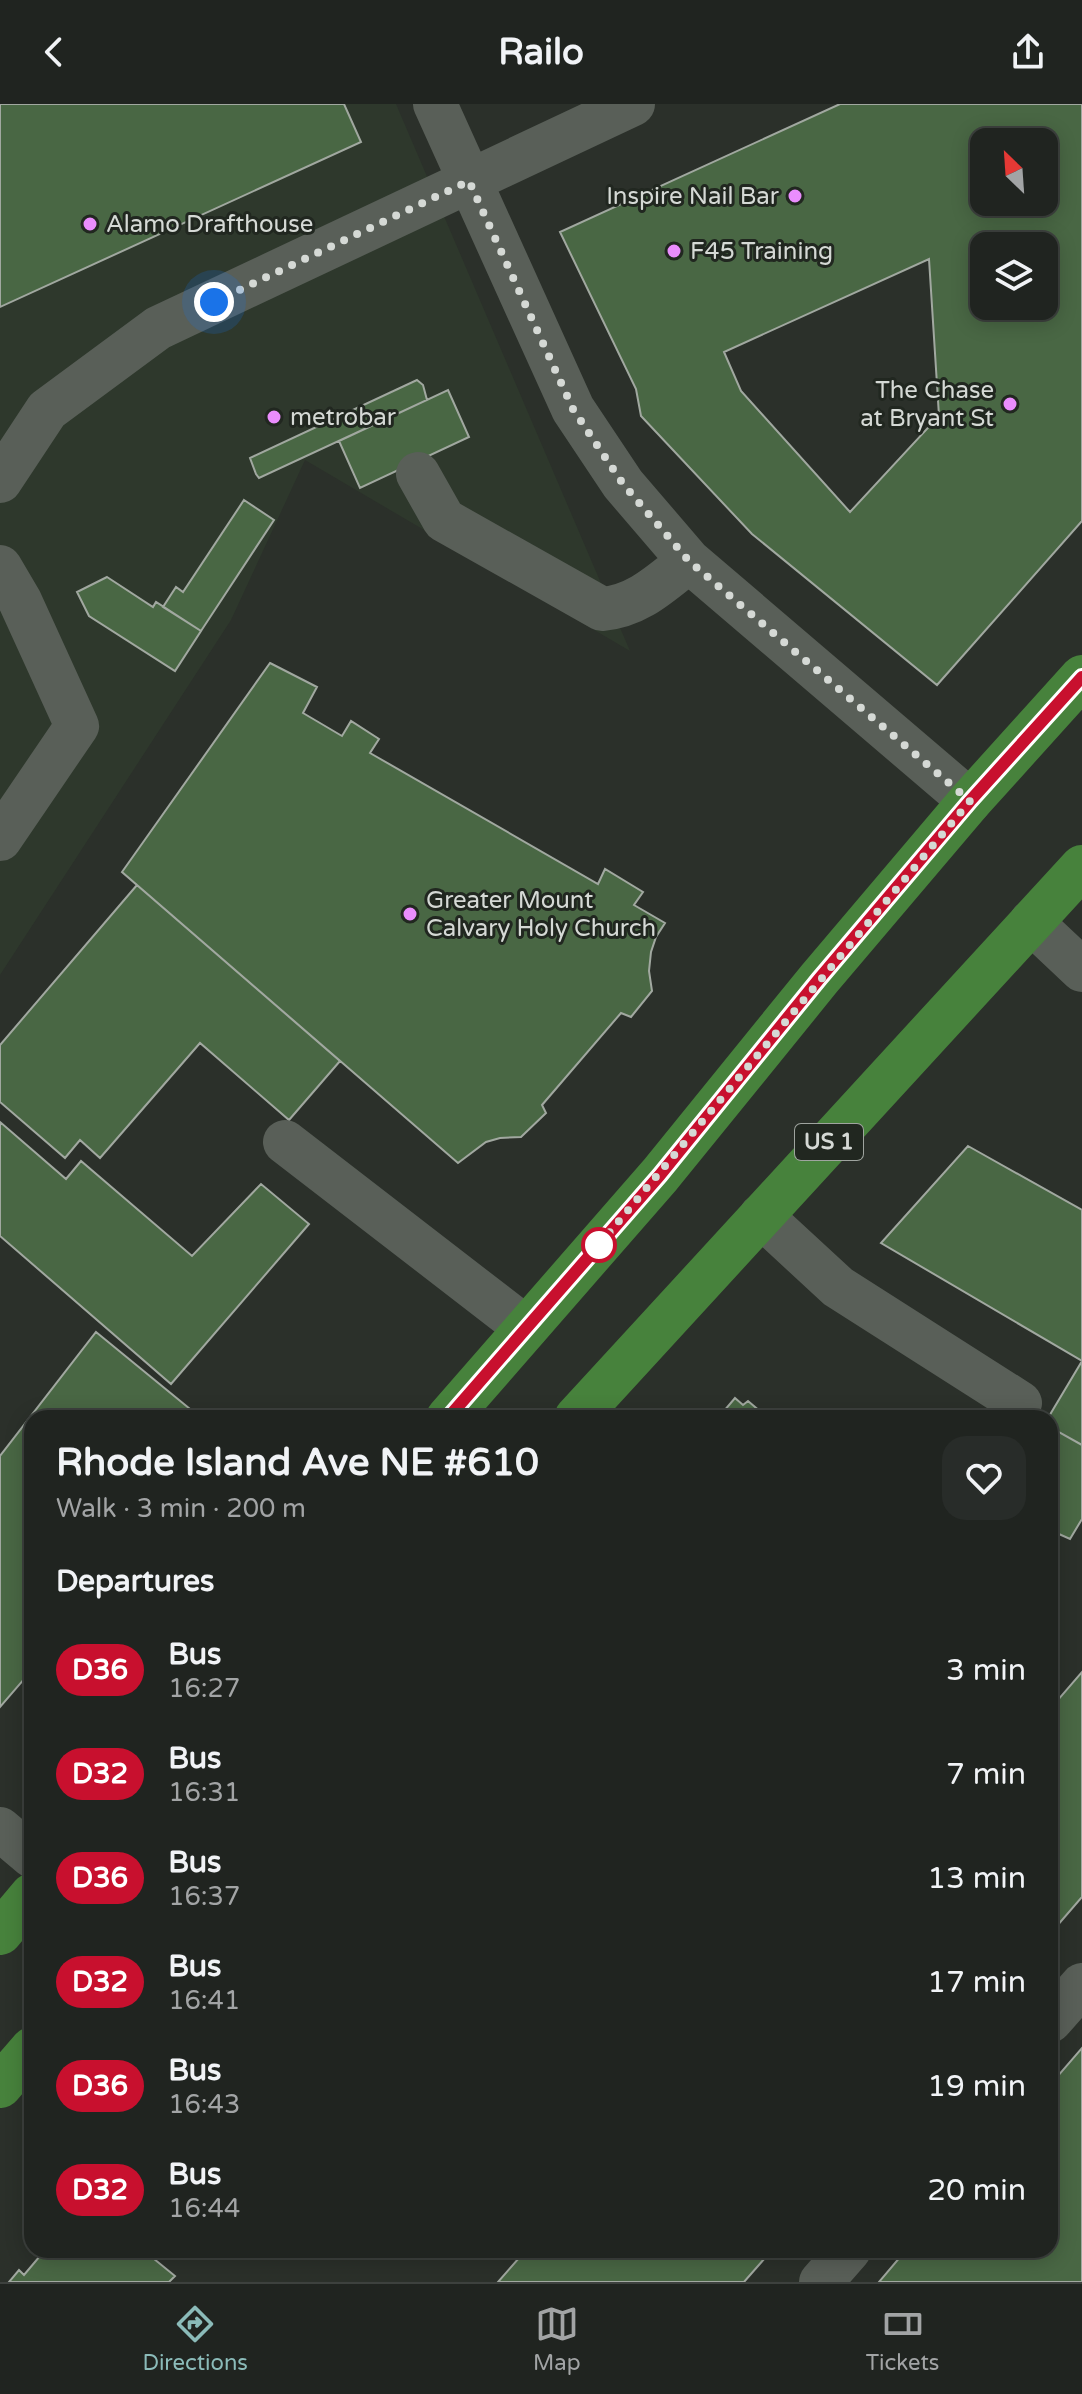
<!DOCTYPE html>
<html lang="en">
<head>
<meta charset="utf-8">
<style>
	:root { --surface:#202420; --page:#282c29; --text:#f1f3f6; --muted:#a2a4a5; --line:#3d413e; --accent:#8bbbb9 }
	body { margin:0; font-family:"Varela Round",sans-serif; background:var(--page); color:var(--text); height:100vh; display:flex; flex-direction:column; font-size:30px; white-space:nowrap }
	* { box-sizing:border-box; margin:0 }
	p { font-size:26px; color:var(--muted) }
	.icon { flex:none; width:44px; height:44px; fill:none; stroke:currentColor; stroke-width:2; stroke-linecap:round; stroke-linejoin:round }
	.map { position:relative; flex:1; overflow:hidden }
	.drawer { position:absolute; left:24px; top:1306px; width:1034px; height:848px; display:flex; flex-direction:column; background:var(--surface); border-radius:24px; box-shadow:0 4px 20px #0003,0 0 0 2px var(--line) }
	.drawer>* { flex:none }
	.badge { padding:0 16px; border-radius:26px; font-size:28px; line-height:52px }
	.needle { width:52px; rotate:335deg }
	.buttons { position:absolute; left:970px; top:24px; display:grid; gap:16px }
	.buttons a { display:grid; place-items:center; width:88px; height:88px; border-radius:16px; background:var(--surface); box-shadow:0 4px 20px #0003,0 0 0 2px var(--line); font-size:40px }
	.you { position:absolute; width:40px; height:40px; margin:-20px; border:6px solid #fff; border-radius:50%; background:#1a73e8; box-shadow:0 0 0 12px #1a73e833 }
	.map>.badge { position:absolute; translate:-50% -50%; box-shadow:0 0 0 4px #fff }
	h2 { padding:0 32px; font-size:30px; line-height:72px }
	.round { display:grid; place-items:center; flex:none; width:84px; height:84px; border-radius:24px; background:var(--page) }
	.headline { display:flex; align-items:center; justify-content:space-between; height:136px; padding:0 32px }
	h1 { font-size:38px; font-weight:800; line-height:60px }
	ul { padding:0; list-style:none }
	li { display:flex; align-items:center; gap:24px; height:104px; padding:0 32px }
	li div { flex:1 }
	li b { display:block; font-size:30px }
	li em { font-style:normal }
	li .badge { min-width:88px; font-weight:700; text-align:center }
	header { display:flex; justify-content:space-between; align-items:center; height:104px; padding:0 32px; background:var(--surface); font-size:36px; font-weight:800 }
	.tab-bar { display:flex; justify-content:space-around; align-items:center; height:112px; border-top:2px solid var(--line); background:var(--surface); font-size:22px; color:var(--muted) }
	.tab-bar a { display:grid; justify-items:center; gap:4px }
	.tab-bar .selected { color:var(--accent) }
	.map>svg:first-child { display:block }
</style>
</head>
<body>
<header><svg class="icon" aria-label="back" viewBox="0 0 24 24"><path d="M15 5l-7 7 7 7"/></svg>Railo<svg class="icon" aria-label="share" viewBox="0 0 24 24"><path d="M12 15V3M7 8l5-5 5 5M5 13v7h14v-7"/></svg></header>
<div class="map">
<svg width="1082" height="2178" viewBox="0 0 1082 2178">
	<rect width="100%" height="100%" fill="#2b302a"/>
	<path fill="#2e382c" d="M0 0H396L630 547 305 356 231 516 0 871Z"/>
	<path fill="#496744" stroke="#a1a8a0" stroke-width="2" fill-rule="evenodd" d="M0 0H344L361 38 0 203Z
		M840 0H1082V417L937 581 752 430 641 312 636 285 560 128ZM984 38H1044V98H984ZM984 142H1044V202H984ZM929 155 939 312 850 408 741 287 724 248Z
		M417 276 423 281 427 296 259 374 256 370 250 354Z
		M448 286 469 333 360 384 339 337Z
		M244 396 274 416 201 527 163 503 176 483 183 488Z
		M107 473 153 503 156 498 201 527 175 567 89 512 77 488Z
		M270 559 317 583 303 609 342 632 351 617 379 635 370 649 598 780 605 765 643 788 634 801 665 819 656 833 651 848 649 867 652 887 631 913 621 909 542 1001 546 1009 521 1033 500 1034 486 1038 458 1059 122 768Z
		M137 781 340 957 289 1016 200 939 100 1054 80 1036 65 1054 0 998V941Z
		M0 1018 66 1075 81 1057 192 1152 261 1080 309 1120 171 1280 0 1132Z
		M968 1042 1082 1106V1341L1050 1323 1048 1314 1082 1257 881 1139Z
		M96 1228 201 1314H32V1566L0 1603V1352Z
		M735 1294 743 1301 748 1297 768 1314H718Z
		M1050 1323 1082 1341V1415L1070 1435 1050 1426Z
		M1082 1568V1793L1050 1830V1605Z
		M1082 1944V2178H879L906 2146H1050V1981Z
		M45 2146H143L175 2172 169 2178H9L19 2166 24 2171Z
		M526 2146H772L744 2178H498Z"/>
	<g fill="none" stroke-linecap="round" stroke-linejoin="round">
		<path stroke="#595f58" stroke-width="44" d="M435 0 573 305 623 380 689 457 970 697
			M418 370 444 416 602 505C638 502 661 479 689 457
			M0 377 47 306 158 224 633 0
			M0 463 20 497 77 622 0 735
			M1031 818 1082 866
			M285 1038 526 1224
			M761 1112 838 1183 1020 1299
			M0 1725 32 1752
			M1050 1917 1082 1881
			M821 2178 849 2146"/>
		<path stroke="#47823c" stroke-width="44" d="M448 1314 660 1071 819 875 970 697 1082 573
			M576 1314 1082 763
			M0 1829 32 1791
			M0 1982 32 1945"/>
	</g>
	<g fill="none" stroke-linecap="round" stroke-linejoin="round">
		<defs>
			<path id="line" d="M448 1314 660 1071 819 875 970 697 1082 573"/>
		</defs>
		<use href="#line" stroke="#fff" stroke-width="18"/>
		<use href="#line" stroke="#c8102e" stroke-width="12"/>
		<path stroke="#d5d9d5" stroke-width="8" stroke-dasharray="0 14.4" d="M214 198 469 77 573 305 623 380 689 457 970 697 599 1141"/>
	</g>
	<g fill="#ea8dfd" stroke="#212720" stroke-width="3">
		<circle cx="795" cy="92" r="8"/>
		<circle cx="90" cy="120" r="8"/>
		<circle cx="674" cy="147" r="8"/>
		<circle cx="1010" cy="300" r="8"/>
		<circle cx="274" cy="313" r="8"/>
		<circle cx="410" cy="810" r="8"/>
	</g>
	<circle fill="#fff" stroke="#c8102e" stroke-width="4" cx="599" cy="1141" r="16"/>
	<g text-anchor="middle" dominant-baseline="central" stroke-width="6" stroke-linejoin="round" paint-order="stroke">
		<rect fill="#212720" stroke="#9fa49f" stroke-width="2" x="795" y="1020" width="68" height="36" rx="6"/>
		<g font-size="22" font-weight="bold" fill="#d5d9d5">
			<text x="829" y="1038">US 1</text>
		</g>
		<g font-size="24" fill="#d5d9d5" stroke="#212720" text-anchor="start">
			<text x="779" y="92" text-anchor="end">Inspire Nail Bar</text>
			<text x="106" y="120">Alamo Drafthouse</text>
			<text x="690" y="147">F45 Training</text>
			<text x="994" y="286" text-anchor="end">The Chase<tspan x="994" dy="28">at Bryant St</tspan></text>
			<text x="290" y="313">metrobar</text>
			<text x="426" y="796">Greater Mount<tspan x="426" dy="28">Calvary Holy Church</tspan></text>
		</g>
	</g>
</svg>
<div class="buttons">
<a><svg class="needle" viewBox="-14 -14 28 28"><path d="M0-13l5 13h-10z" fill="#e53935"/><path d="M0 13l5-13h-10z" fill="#a2a4a5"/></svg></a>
<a><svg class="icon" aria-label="layers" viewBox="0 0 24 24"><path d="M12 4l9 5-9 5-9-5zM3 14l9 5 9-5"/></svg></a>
</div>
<div class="you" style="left:214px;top:198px"></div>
<section class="drawer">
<div class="headline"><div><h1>Rhode Island Ave NE #610</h1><p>Walk · 3 min · 200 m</p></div><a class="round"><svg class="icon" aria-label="heart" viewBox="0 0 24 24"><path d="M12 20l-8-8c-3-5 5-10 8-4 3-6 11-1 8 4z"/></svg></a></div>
<h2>Departures</h2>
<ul>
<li><span class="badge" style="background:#c8102e;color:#fff">D36</span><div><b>Bus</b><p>16:27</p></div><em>3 min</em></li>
<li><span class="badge" style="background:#c8102e;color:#fff">D32</span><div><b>Bus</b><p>16:31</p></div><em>7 min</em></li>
<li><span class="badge" style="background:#c8102e;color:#fff">D36</span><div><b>Bus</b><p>16:37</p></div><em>13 min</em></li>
<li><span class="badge" style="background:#c8102e;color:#fff">D32</span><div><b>Bus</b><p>16:41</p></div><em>17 min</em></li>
<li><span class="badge" style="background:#c8102e;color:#fff">D36</span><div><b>Bus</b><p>16:43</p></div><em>19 min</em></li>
<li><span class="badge" style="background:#c8102e;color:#fff">D32</span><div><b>Bus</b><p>16:44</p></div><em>20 min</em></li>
</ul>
</section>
</div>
<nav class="tab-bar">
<a class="selected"><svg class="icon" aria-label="directions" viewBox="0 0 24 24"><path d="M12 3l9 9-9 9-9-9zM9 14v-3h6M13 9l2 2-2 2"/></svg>Directions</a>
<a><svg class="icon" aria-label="map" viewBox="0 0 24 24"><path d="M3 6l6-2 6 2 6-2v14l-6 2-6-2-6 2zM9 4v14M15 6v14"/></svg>Map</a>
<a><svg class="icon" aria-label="tickets" viewBox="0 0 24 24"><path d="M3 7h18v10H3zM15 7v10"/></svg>Tickets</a>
</nav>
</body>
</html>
